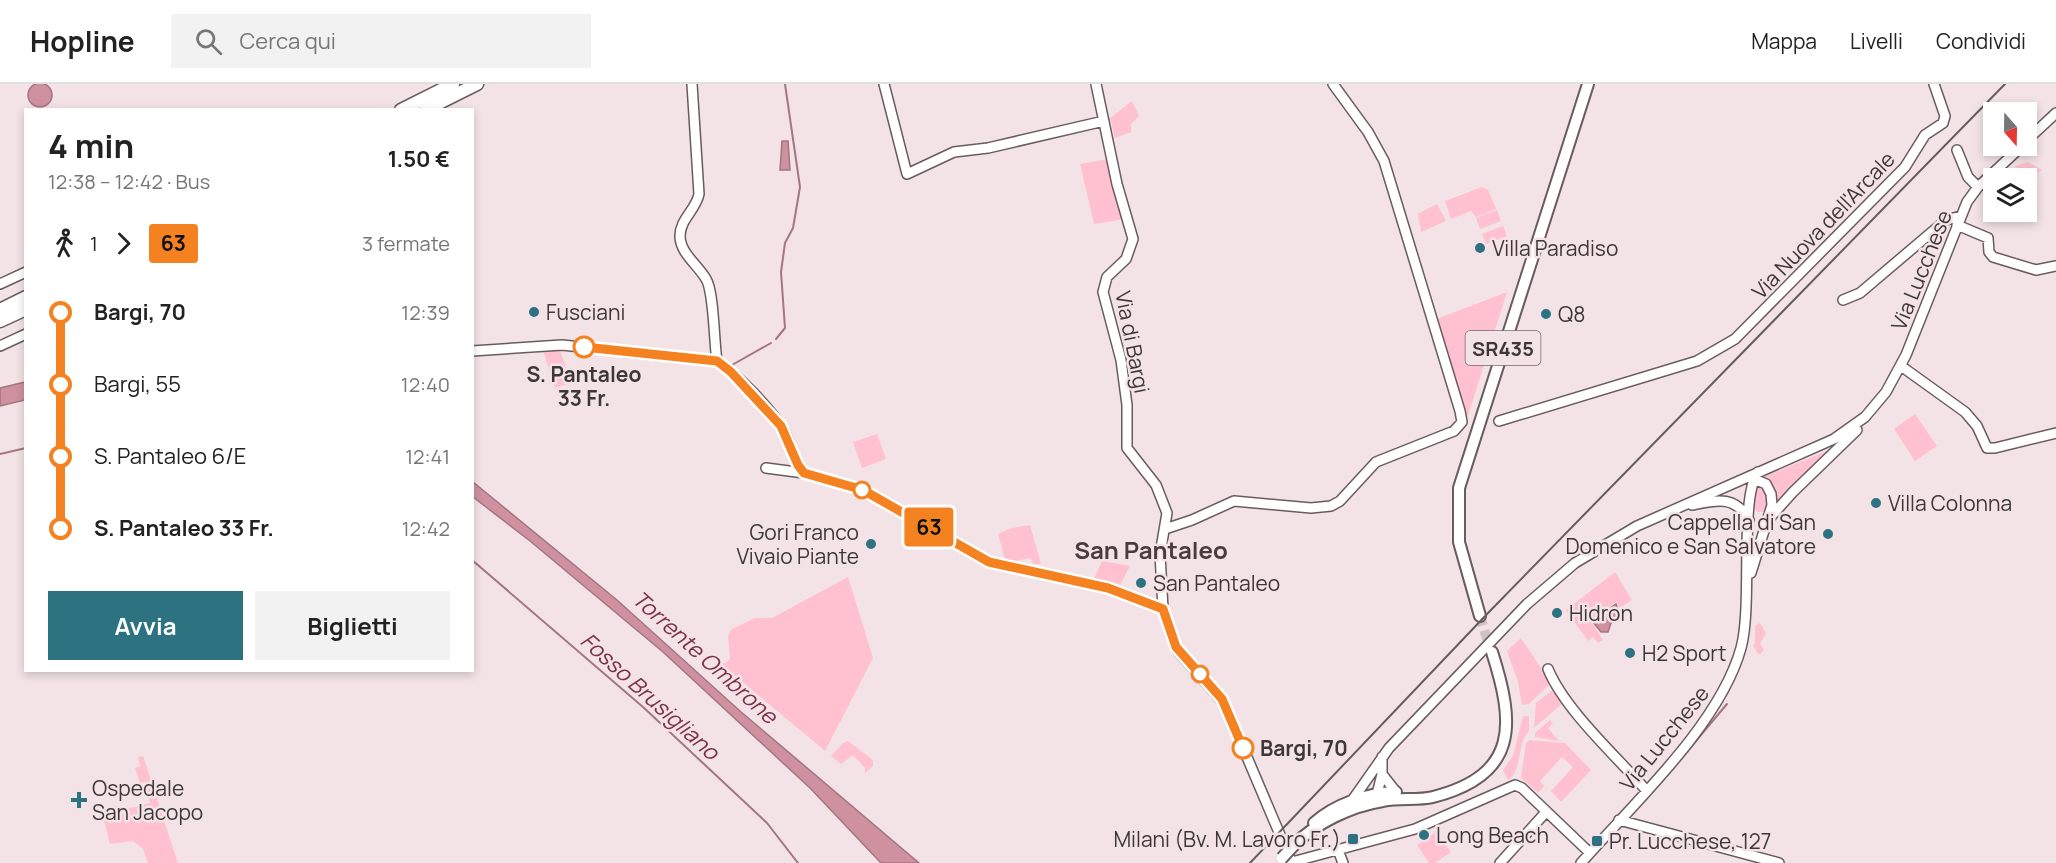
<!DOCTYPE html>
<html lang="it">
<head>
<meta charset="utf-8">
<style>
	:root { --surface:#fff; --page:#f2f2f2; --text:#222; --muted:#767676; --line:#e0e0e0; --accent:#2c7280 }
	body { margin:0; font-family:Manrope,sans-serif; background:var(--page); color:var(--text); height:100vh; display:flex; flex-direction:column; font-size:22px; white-space:nowrap }
	* { box-sizing:border-box; margin:0 }
	p { font-size:20px; color:var(--muted) }
	.icon { flex:none; width:33px; height:33px; fill:none; stroke:currentColor; stroke-width:2; stroke-linecap:round; stroke-linejoin:round }
	.map { position:relative; flex:1; overflow:hidden }
	.details { position:absolute; left:24px; top:24px; width:450px; height:564px; display:flex; flex-direction:column; background:var(--surface); border-radius:0px; box-shadow:0 3px 9px #0003 }
	.details>* { flex:none }
	.badge { padding:0 12px; border-radius:4px; font-size:21px; line-height:39px }
	.needle { width:39px; rotate:160deg }
	.buttons { position:absolute; left:1983px; top:18px; display:grid; gap:12px }
	.buttons a { display:grid; place-items:center; width:54px; height:54px; border-radius:0px; background:var(--surface); box-shadow:0 3px 9px #0003; font-size:30px }
	.map>.badge { position:absolute; translate:-50% -50%; box-shadow:0 0 0 3px #fff }
	.legs { display:flex; align-items:center; gap:9px; height:66px; padding:0 24px; font-size:20px }
	.legs p { margin-inline-start:auto }
	.summary { display:flex; align-items:center; justify-content:space-between; height:102px; padding:0 24px }
	h1 { font-size:33px; font-weight:700; line-height:45px }
	.primary-button { display:flex; gap:12px; margin-top:auto; padding:12px 24px }
	.primary-button a { flex:1; height:69px; border-radius:0px; background:var(--accent); color:#fff; font-size:24px; font-weight:700; line-height:69px; text-align:center }
	.primary-button a+a { background:var(--page); color:var(--text) }
	ul { padding:0 24px; list-style:none }
	li { display:flex; align-items:center; gap:21px; height:72px; font-size:22px }
	li i { display:grid; place-items:center; width:9px; height:100%; margin:0 8px; background:currentColor }
	li i::after { content:''; width:15px; height:15px; margin:-8px; border:4px solid; border-radius:50%; background:var(--surface) }
	li p { margin-inline-start:auto }
	li:first-child i { background:linear-gradient(#0000 50%,currentColor 0) }
	li:last-child i { background:linear-gradient(currentColor 50%,#0000 0) }
	header { display:flex; align-items:center; gap:36px; box-sizing:border-box; height:84px; padding:0 30px; background:var(--surface); border-bottom:2px solid var(--line) }
	header strong { font-size:28px }
	nav { display:flex; gap:33px; margin-inline-start:auto; font-size:21px }
	.search { width:420px; height:54px; background:var(--page); display:flex; align-items:center; gap:15px; box-sizing:border-box; padding:0 21px; border-radius:0px; color:var(--muted); font-size:22px }
	.map>svg:first-child { display:block }
</style>
</head>
<body>
<header>
<strong>Hopline</strong>
<div class="search"><svg class="icon" aria-label="search" viewBox="0 0 24 24"><circle cx="10" cy="10" r="6"/><path d="M15 15l6 6"/></svg>Cerca qui</div>
<nav><a>Mappa</a><a>Livelli</a><a>Condividi</a></nav>
</header>
<div class="map">
<svg width="2056" height="779" viewBox="0 0 2056 779">
	<rect width="100%" height="100%" fill="#f3e3e7"/>
	<path fill="#ffc1cf" d="M1132 17 1139 32 1131 40V48L1115 54 1110 34Z
		M1108 75 1125 135 1094 140 1080 80Z
		M2028 78 2042 86 2027 97 2015 82Z
		M1482 103 1488 106 1496 125 1476 133 1471 127 1451 135 1445 117Z
		M1437 120 1446 137 1421 148 1418 130Z
		M1497 126 1501 137 1480 145 1476 134Z
		M1503 142 1507 152 1486 160 1482 150Z
		M1507 208 1466 338 1434 236Z
		M543 266H560L571 299 555 304Z
		M1915 330 1937 362 1915 377 1894 345Z
		M877 350 886 375 862 384 853 358Z
		M1831 365 1829 368 1777 421 1764 393Z
		M1755 399 1764 402 1769 418 1763 428H1757L1753 423Z
		M1030 441 1041 480H1033L1031 474 1006 479 998 450 1012 444Z
		M1102 477 1130 482 1119 503 1093 497Z
		M1615 488 1632 516 1620 524 1616 518 1590 536 1603 556 1598 559 1593 553 1588 557 1566 526Z
		M848 493 873 574 825 667 720 579H726L730 575 728 552 732 545 755 534H772Z
		M1760 539 1766 549 1760 560 1764 566 1759 571 1753 562 1755 559V542Z
		M1521 554 1551 599 1529 620 1522 621 1518 598 1507 567Z
		M1551 607 1557 608 1564 618 1534 644 1536 619Z
		M1523 632H1529V647C1516 660 1523 687 1508 696L1503 686 1513 672Z
		M1550 636 1553 639 1548 644 1559 657 1535 653V649Z
		M1530 656 1565 659 1591 686 1561 718 1551 707 1573 683 1562 673 1540 697 1544 702 1538 709 1521 694 1526 659Z
		M848 657 873 676V682L865 689V684L853 671 841 680 831 672 843 659Z
		M143 672 178 779H148L143 765 133 757 110 760 104 737 121 732 126 725 150 719 145 698 140 699 135 684 140 682 138 673Z
		M1436 748 1451 768 1435 779H1429L1417 761Z"/>
	<path fill="#cf91a0" stroke="#a37681" stroke-width="1.5" d="M28 11a12 12 0 1 1 24 0a12 12 0 1 1-24 0Z
		M782 57H788L790 86H780Z
		M25 298V316L0 322V304Z
		M473 398 617 516 740 627 919 779H881L810 704 663 568 530 457 473 413Z
		M1616 520 1621 534 1611 539 1608 548H1601L1592 537Z"/>
	<g fill="none" stroke-linecap="round" stroke-linejoin="round">
		<path stroke="#a37681" stroke-width="2" d="M776 255 785 244 781 188 785 159 793 144 800 103 785 0
			M622 273 708 281
			M732 281 771 259
			M0 370 26 364
			M472 476 643 623 767 739 798 779
			M1690 664 1727 620"/>
		<path stroke="#cfc1c4" stroke-width="10" stroke-dasharray="10 5" stroke-linecap="butt" d="M1480 532 1491 568"/>
		<defs>
			<path id="minor" d="M692 0 699 110C696 126 680 135 680 152 680 169 698 181 706 195 714 207 714 259 717 277
				M884 0 907 90 954 68 988 64 1104 37
				M1096 0 1117 100 1133 155 1126 175 1107 193 1103 208 1121 276 1127 321V364L1156 401 1167 429 1160 470 1163 525 1178 567 1224 619 1292 779
				M2026 57 2056 29
				M1957 66 1968 93 1978 103
				M1957 141 1988 154 1989 168 1993 173 2036 186 2056 182
				M0 200 26 188
				M1843 216 1860 209 1946 136 1961 132
				M0 262 26 250
				M472 267 562 261 717 277C737 290 772 326 784 347 792 361 793 378 804 389L863 406 989 478 1108 504 1163 525
				M1901 282 1965 328 1977 342 1987 364H1995L2056 349
				M1499 337 1697 277 1735 255 1905 83 1925 51 1943 39 1945 32 1934 0
				M766 384 804 389
				M1749 393 1766 400 1771 410 1772 421 1751 489
				M1692 421C1717 416 1735 411 1749 436
				M1766 438 1793 408 1857 346
				M1165 445 1192 436 1234 417 1311 424 1331 422 1340 417 1376 378 1454 347 1462 338 1460 327 1384 77 1368 48 1333 0
				M1548 585C1565 626 1616 672 1646 706
				M1382 690 1396 708
				M1377 710 1382 690V673
				M1351 718 1389 664 1527 520 1575 479 1637 442 1834 355 1865 333 1886 308 1906 271 1967 118 1978 103 2022 62
				M1619 736 1779 779
				M1338 766 1343 779
				M1292 778 1415 745 1515 701 1522 704 1590 769
				M1500 779 1546 728
				M1581 779C1634 719 1720 640 1741 564 1753 521 1739 414 1758 388"/>
			<path id="major" d="M1480 532 1459 458V404L1588 0
				M1314 739C1335 720 1368 709 1396 708
				M1294 761C1316 739 1351 722 1383 717 1399 713 1417 717 1433 713 1519 691 1515 640 1492 568"/>
			<path id="highway" d="M401 26 453 0
				M425 26 477 0
				M0 226 26 213
				M0 237 26 225"/>
		</defs>
		<use href="#minor" stroke="#695c5f" stroke-width="12"/>
		<use href="#major" stroke="#695c5f" stroke-width="14"/>
		<use href="#highway" stroke="#695c5f" stroke-width="15"/>
		<use href="#minor" stroke="#fff" stroke-width="9"/>
		<use href="#major" stroke="#fff" stroke-width="10"/>
		<use href="#highway" stroke="#fff" stroke-width="12"/>
		<path stroke="#645c5d" stroke-width="2" d="M1250 779 1488 529 2005 0"/>
		<defs>
			<path id="major-bridge" d="M1282 774 1294 761"/>
		</defs>
		<use href="#major-bridge" stroke="#695c5f" stroke-width="14" stroke-linecap="butt"/>
		<use href="#major-bridge" stroke="#fff" stroke-width="10"/>
	</g>
	<g fill="none" stroke-linecap="round" stroke-linejoin="round">
		<defs>
			<path id="line-1" d="M584 263 717 277 731 288 781 342 798 381 804 389 863 406 989 478 1108 504 1163 525 1176 563 1222 615 1243 664"/>
		</defs>
		<use href="#line-1" stroke="#fff" stroke-width="14"/>
		<use href="#line-1" stroke="#f58220" stroke-width="9"/>
	</g>
	<g fill="#2c7280" stroke="#f3e3e7" stroke-width="2">
		<circle cx="1480" cy="164" r="6"/>
		<circle cx="534" cy="228" r="6"/>
		<circle cx="1546" cy="230" r="6"/>
		<circle cx="1876" cy="419" r="6"/>
		<circle cx="1828" cy="450" r="6"/>
		<circle cx="871" cy="460" r="6"/>
		<circle cx="1141" cy="499" r="6"/>
		<circle cx="1557" cy="529" r="6"/>
		<circle cx="1630" cy="569" r="6"/>
		<path d="M76 707h6v6h6v6h-6v6h-6v-6h-6v-6h6z"/>
		<circle cx="1424" cy="751" r="6"/>
		<rect x="1347" y="749" width="12" height="12" rx="3"/>
		<rect x="1591" y="751" width="12" height="12" rx="3"/>
	</g>
	<g fill="#fff" stroke="#f58220" stroke-width="3">
		<circle cx="584" cy="263" r="10"/>
		<circle cx="862" cy="406" r="8"/>
		<circle cx="1200" cy="590" r="8"/>
		<circle cx="1243" cy="664" r="10"/>
	</g>
	<g text-anchor="middle" dominant-baseline="central" stroke-width="5" stroke-linejoin="round" paint-order="stroke">
		<rect fill="#f3e3e7" stroke="#746b6c" stroke-width="1.5" x="1465.5" y="247" width="75" height="34" rx="4.5"/>
		<g font-size="20" font-weight="bold" fill="#3d3738">
			<text x="1503" y="264">SR435</text>
		</g>
		<g font-size="21" fill="#3d3738" stroke="#f3e3e7">
			<text transform="translate(1823 141) rotate(-46)">Via Nuova dell'Arcale</text>
			<text transform="translate(1921 186) rotate(-68)">Via Lucchese</text>
			<text transform="translate(1133 258) rotate(79)">Via di Bargi</text>
			<text transform="translate(1664 654) rotate(-51)">Via Lucchese</text>
		</g>
		<g font-size="21" fill="#3d3738" stroke="#f3e3e7" text-anchor="start">
			<text x="1492" y="164">Villa Paradiso</text>
			<text x="546" y="228">Fusciani</text>
			<text x="1558" y="230">Q8</text>
			<text x="1888" y="419">Villa Colonna</text>
			<text x="1816" y="438" text-anchor="end">Cappella di San<tspan x="1816" dy="24">Domenico e San Salvatore</tspan></text>
			<text x="859" y="448" text-anchor="end">Gori Franco<tspan x="859" dy="24">Vivaio Piante</tspan></text>
			<text x="1153" y="499">San Pantaleo</text>
			<text x="1569" y="529">Hidron</text>
			<text x="1642" y="569">H2 Sport</text>
			<text x="92" y="704">Ospedale<tspan x="92" dy="24">San Jacopo</tspan></text>
			<text x="1436" y="751">Long Beach</text>
			<text x="1341" y="755" text-anchor="end">Milani (Bv. M. Lavoro Fr.)</text>
			<text x="1609" y="757">Pr. Lucchese, 127</text>
		</g>
		<g font-size="21" font-weight="bold" fill="#3d3738" stroke="#f3e3e7">
			<text x="584" y="290">S. Pantaleo<tspan x="584" dy="24">33 Fr.</tspan></text>
			<text x="1260" y="664" text-anchor="start">Bargi, 70</text>
		</g>
		<g font-size="22" font-style="italic" fill="#7c3149" stroke="#f3e3e7">
			<text transform="translate(705 573) rotate(42)">Torrente Ombrone</text>
			<text transform="translate(650 612) rotate(42)">Fosso Brusigliano</text>
		</g>
		<g font-size="24" font-weight="bold" fill="#483c3e" stroke="#f3e3e7">
			<text x="1151" y="465">San Pantaleo</text>
		</g>
	</g>
</svg>
<div class="buttons">
<a><svg class="needle" viewBox="-14 -14 28 28"><path d="M0-13l5 13h-10z" fill="#e53935"/><path d="M0 13l5-13h-10z" fill="#767676"/></svg></a>
<a><svg class="icon" aria-label="layers" viewBox="0 0 24 24"><path d="M12 4l9 5-9 5-9-5zM3 14l9 5 9-5"/></svg></a>
</div>
<b class="badge" style="left:929px;top:443px;background:#f58220;color:#111">63</b>
<section class="details">
<div class="summary"><div><h1>4 min</h1><p>12:38 – 12:42 · Bus</p></div><b>1.50 €</b></div>
<div class="legs"><svg class="icon" aria-label="walk" viewBox="0 0 24 24"><circle cx="13" cy="4" r="2"/><path d="M13 8l-2 6 4 7M11 14l-3 7M7 12l3-4h3l4 4"/></svg>1<svg class="icon" aria-label="forward" viewBox="0 0 24 24"><path d="M9 5l7 7-7 7"/></svg><b class="badge" style="background:#f58220;color:#111">63</b><p>3 fermate</p></div>
<ul>
<li><i style="color:#f58220"></i><b>Bargi, 70</b><p>12:39</p></li>
<li><i style="color:#f58220"></i><span>Bargi, 55</span><p>12:40</p></li>
<li><i style="color:#f58220"></i><span>S. Pantaleo 6/E</span><p>12:41</p></li>
<li><i style="color:#f58220"></i><b>S. Pantaleo 33 Fr.</b><p>12:42</p></li>
</ul>
<div class="primary-button"><a>Avvia</a><a>Biglietti</a></div>
</section>
</div>
</body>
</html>
